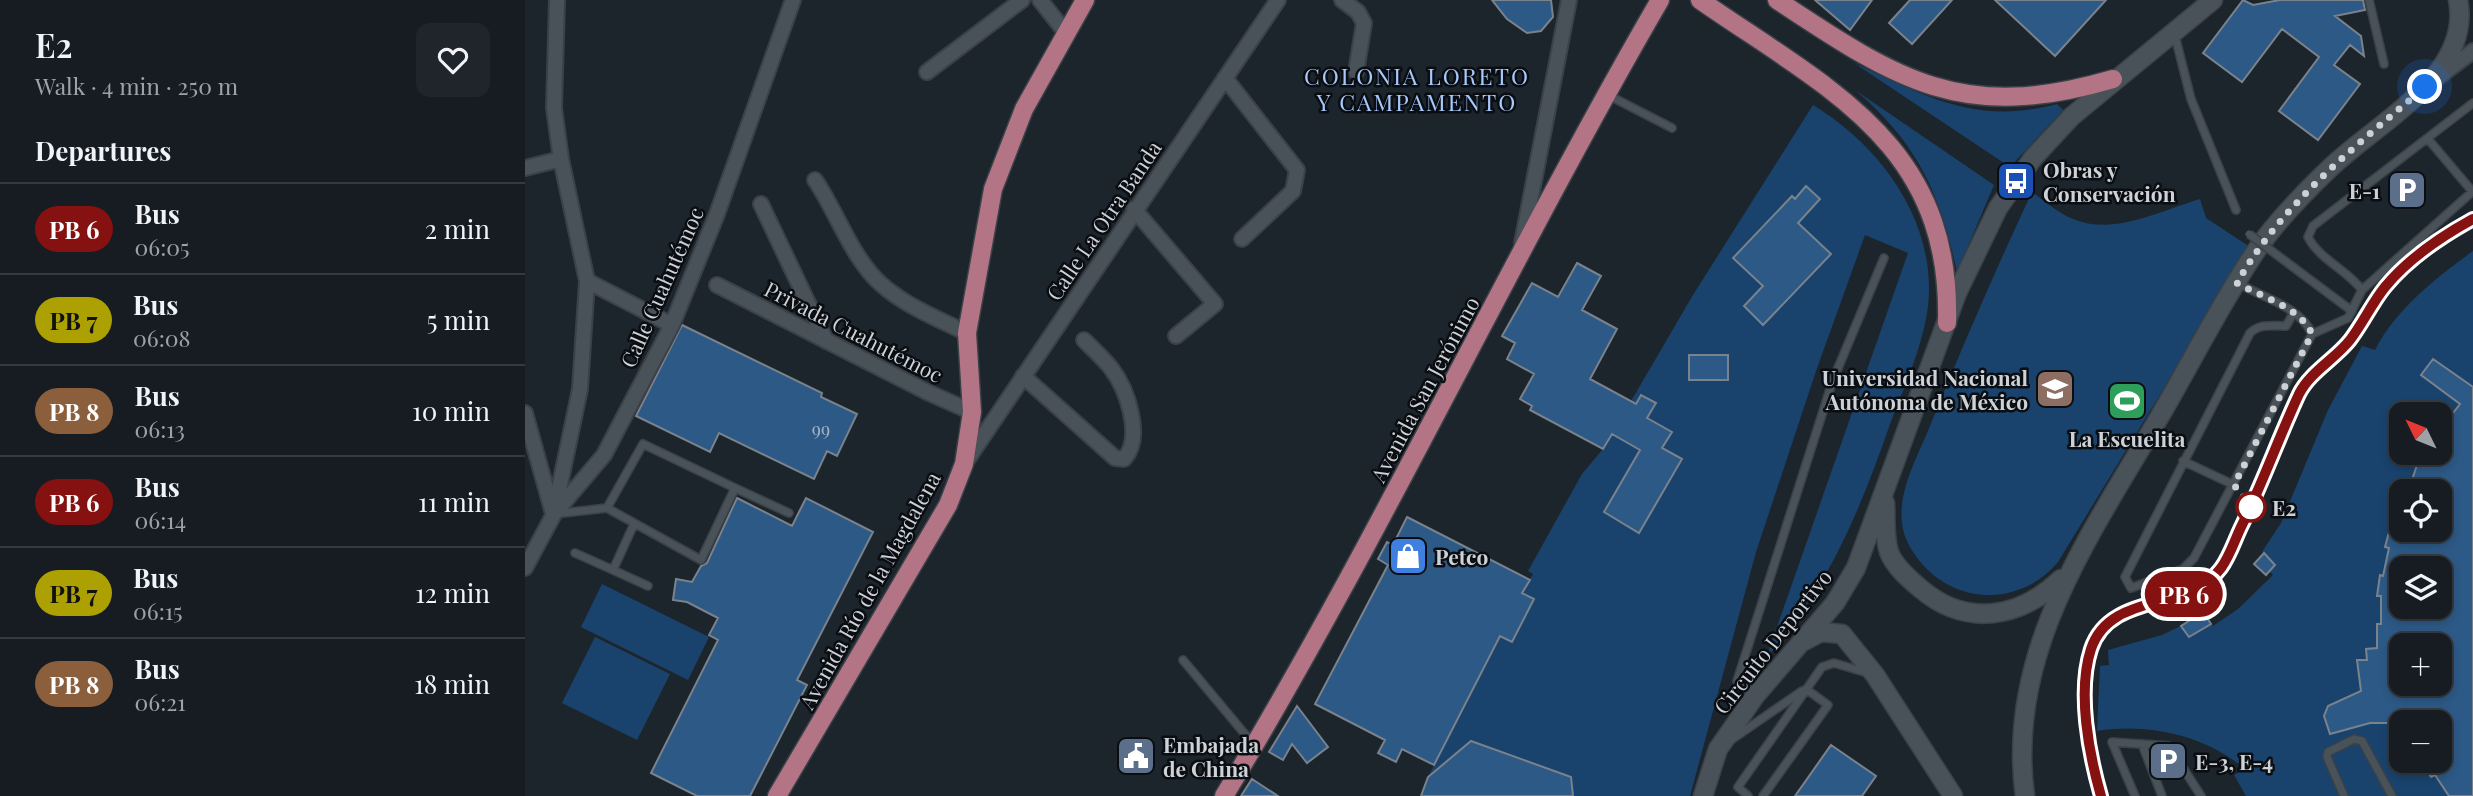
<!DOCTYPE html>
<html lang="en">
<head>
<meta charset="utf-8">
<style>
	:root { --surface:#161c21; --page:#1f252a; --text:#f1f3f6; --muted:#9ea1a5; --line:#353a3f }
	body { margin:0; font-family:"Playfair Display",serif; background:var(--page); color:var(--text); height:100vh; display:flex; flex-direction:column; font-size:26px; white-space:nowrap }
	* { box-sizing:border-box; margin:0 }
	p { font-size:23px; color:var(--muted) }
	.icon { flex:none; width:38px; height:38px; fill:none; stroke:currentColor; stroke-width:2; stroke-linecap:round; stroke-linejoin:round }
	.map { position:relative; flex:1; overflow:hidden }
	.drawer { display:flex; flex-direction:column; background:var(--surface); width:525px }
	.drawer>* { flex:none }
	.badge { padding:0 14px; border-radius:23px; font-size:24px; line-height:46px }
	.needle { width:46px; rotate:313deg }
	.buttons { position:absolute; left:1864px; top:402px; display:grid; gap:14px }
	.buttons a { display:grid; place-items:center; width:63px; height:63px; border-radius:14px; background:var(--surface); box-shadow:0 4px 10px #0003,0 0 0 2px var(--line); font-size:35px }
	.you { position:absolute; width:35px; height:35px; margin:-18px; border:5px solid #fff; border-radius:50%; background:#1a73e8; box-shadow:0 0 0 10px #1a73e833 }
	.map>.badge { position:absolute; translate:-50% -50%; box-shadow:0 0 0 4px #fff }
	h2 { padding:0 35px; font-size:26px; line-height:63px }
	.round { display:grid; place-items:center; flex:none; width:74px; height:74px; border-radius:14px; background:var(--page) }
	.overview { display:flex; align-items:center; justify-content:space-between; height:119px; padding:0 35px }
	h1 { font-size:33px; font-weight:600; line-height:52px }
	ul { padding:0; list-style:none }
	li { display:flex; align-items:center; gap:21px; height:91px; padding:0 35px; border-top:2px solid var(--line) }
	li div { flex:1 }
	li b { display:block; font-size:26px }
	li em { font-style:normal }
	li .badge { min-width:77px; font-weight:700; text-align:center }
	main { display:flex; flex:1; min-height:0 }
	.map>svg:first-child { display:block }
</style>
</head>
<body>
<main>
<section class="drawer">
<div class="overview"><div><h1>E2</h1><p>Walk · 4 min · 250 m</p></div><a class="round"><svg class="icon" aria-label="heart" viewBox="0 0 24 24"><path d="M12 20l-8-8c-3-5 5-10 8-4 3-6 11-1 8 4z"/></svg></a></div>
<h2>Departures</h2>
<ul>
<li><span class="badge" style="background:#861111;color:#fff">PB 6</span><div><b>Bus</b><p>06:05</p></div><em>2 min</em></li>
<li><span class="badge" style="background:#aca003;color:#111">PB 7</span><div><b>Bus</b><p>06:08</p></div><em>5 min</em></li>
<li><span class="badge" style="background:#8b5e3c;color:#fff">PB 8</span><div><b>Bus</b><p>06:13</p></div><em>10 min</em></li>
<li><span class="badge" style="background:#861111;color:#fff">PB 6</span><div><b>Bus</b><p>06:14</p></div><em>11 min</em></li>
<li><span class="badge" style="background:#aca003;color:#111">PB 7</span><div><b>Bus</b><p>06:15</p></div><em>12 min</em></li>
<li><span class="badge" style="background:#8b5e3c;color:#fff">PB 8</span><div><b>Bus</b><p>06:21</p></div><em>18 min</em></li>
</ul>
</section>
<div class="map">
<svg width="1948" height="796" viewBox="0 0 1948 796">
	<rect width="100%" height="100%" fill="#1d252c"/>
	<path fill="#19436d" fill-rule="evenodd" d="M1329 63C1400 96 1452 126 1532 104L1538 110 1485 167Z
		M1330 90 1469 185 1432 272C1416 195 1392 142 1330 90Z
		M1288 105C1356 146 1412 222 1403 306 1398 347 1378 389 1364 427 1344 484 1322 541 1290 592 1275 616 1256 638 1240 661L1383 253 1340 235 1291 371 1231 552 1165 796H1048L1045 777 946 741 903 777 975 636 987 642 1009 600 997 593 1008 574 1003 571 1057 474 1078 449 1168 295ZM1116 395 1131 404 1122 418 1147 432 1140 444 1116 430 1092 436Z
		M1507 192C1520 201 1533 213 1548 219 1588 236 1635 211 1675 199L1681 218 1725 247 1533 562C1497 605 1435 606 1398 565 1387 552 1379 540 1377 523 1373 490 1393 456 1405 426 1437 347 1471 269 1507 192Z
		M1948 251V796H1721L1709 775 1720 769C1679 735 1624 723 1572 731L1575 666 1584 665 1583 650 1637 635 1656 626 1664 637 1686 624 1688 626 1713 609 1748 575 1744 571 1749 565 1737 552 1756 523 1803 410 1837 346 1850 350C1871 309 1911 278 1948 251ZM1876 415H1914V453H1876ZM1876 492H1914V530H1876ZM1876 569H1914V607H1876ZM1876 646H1914V684H1876ZM1876 723H1914V761H1876Z
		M77 584 184 637 163 680 56 627Z
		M70 637 145 674 112 740 37 703Z"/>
	<path fill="#2d5986" stroke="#7a828c" stroke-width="2" fill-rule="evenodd" d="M967 0H1026L1028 17 1016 31 1002 33 982 19Z
		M1290 0H1347L1325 30Z
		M1385 0H1427L1387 44 1364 23Z
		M1470 0H1581L1530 56Z
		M1718 0 1728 5 1755 0H1838L1840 10 1810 16 1836 36 1839 56 1825 45 1809 65 1835 84 1793 140 1754 111 1794 57 1757 29 1717 82 1678 53Z
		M1281 186 1295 199 1273 223 1306 254 1238 325 1219 306 1238 286 1208 258 1267 196 1270 199Z
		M1052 263 1076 276 1057 310 1092 329 1065 379 1111 404 1116 395 1131 403 1122 418 1147 432 1137 448 1157 459 1114 533 1079 512 1115 450 1087 434 1078 449 1005 410 1007 406 995 399 1009 374 982 359 990 343 977 336 1007 283 1033 297Z
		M157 325 297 393 296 397 332 414 312 456 302 451 289 479 194 433 185 452 111 416Z
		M1164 355H1203V380H1164Z
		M1908 359 1948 387V796H1924L1910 775 1906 777 1896 761H1914V723H1845L1805 734 1799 716 1803 706 1836 691 1832 660H1842L1841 649 1852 648V624H1856V596H1852L1855 575 1858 576 1864 548 1860 547 1865 528 1914 530V492H1883L1896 453H1914V431L1935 404 1896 375ZM1876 569H1914V607H1876ZM1876 646H1914V684H1876Z
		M212 498 267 526 281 498 348 532 272 680 282 685 225 796H172L126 773 193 640 184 635 193 618 162 602 148 600 151 579 167 582 176 566 182 563Z
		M882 517 1005 580 997 593 1009 599 987 642 975 636 909 765 877 749 871 762 853 753 860 740 790 704 863 565 853 559 862 542 868 545Z
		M1739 553 1750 565 1741 575 1729 564Z
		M1678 612 1686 624 1664 637 1656 626Z
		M772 706 803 747 782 763 767 744 758 760 744 752Z
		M946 741 1046 777 1048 796H896L903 777Z
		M1306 745 1351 776 1337 796H1270Z
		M727 779 753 796H716Z"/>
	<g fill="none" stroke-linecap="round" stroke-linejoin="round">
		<defs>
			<path id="lane" d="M1844 0 1859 64
				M1650 36 1666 99 1711 210
				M1081 94 1147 128
				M1903 139 1947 191
				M1768 267 1827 311
				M1713 283C1736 297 1776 307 1787 334L1669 558 1658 569 1606 588 1600 577 1725 333C1735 323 1748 326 1761 326L1768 314
				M1837 290 1948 191
				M1787 334 1823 318 1837 290C1822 270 1794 259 1783 237L1788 226 1948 103
				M1658 461 1709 485
				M210 488 264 513
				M29 514 82 508 176 560 210 488 118 444 82 508
				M109 524 88 570 123 586
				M50 553 88 570
				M658 660 729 745
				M1230 695 1212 681 1308 380 1359 258
				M1206 740 1277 691
				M1617 744 1637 796
				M1223 796 1213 787 1297 667 1309 663 1343 673
				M1238 796 1303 705 1281 689
				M1576 796C1564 754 1552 692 1566 649 1584 591 1665 612 1696 568 1705 556 1710 539 1717 525 1737 482 1754 437 1774 394 1785 372 1810 359 1825 340 1838 323 1847 303 1860 287 1882 259 1917 236 1948 219
				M1610 796 1587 742 1644 746 1676 796
				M1819 796 1802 757 1803 752 1829 739 1837 741 1867 796"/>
			<path id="street" d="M515 0 541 33
				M817 0 833 12 839 23 831 72
				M402 72 497 0
				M700 78 772 170 768 191 717 239
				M1912 78 1948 51
				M0 168 36 159
				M290 180C312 212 327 259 357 285 381 306 413 319 442 333
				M236 204 301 341
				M609 209 690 304 651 336
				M997 243 1044 0
				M62 281 147 325
				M192 285 402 392 447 412
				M498 376 590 458 599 459C619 437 602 389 586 368 578 358 568 349 559 340
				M0 413 27 510
				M440 463 753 0
				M29 513 55 389 62 281 36 159 29 108 32 0
				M0 568 29 514 79 455 147 325 192 214 268 0"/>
			<path id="secondary" d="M1360 503C1361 519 1359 536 1364 552 1369 566 1384 579 1396 589 1441 627 1494 619 1536 579
				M1279 641 1296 632 1317 634 1350 675 1428 796
				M1178 796 1193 749 1230 696 1310 603 1331 568 1432 293 1473 208 1508 158 1546 117 1688 0
				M1500 796C1480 652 1566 534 1635 416 1667 361 1696 303 1731 251 1749 224 1781 191 1805 168 1850 124 1948 75 1933 0"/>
			<path id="primary" d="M1175 0C1303 89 1427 144 1422 323
				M1252 0C1374 81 1438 123 1588 79
				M252 796 423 505 439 464 447 412 442 333 468 189 499 109 560 0
				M699 796C856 537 983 262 1135 0"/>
		</defs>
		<use href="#lane" stroke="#3a4147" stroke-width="10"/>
		<use href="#street" stroke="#3a4147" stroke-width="18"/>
		<use href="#secondary" stroke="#3a4147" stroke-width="21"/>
		<use href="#primary" stroke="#3a4147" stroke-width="21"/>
		<use href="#lane" stroke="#495159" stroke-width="7"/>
		<use href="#street" stroke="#495159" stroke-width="14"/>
		<use href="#secondary" stroke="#495159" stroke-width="18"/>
		<use href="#primary" stroke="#b37485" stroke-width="18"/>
		<defs>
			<path id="lane-bridge" d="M1724 234 1768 267"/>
		</defs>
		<use href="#lane-bridge" stroke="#3a4147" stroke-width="10" stroke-linecap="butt"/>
		<use href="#lane-bridge" stroke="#495159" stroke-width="7"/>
	</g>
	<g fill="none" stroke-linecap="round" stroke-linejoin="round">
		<defs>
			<path id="line" d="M1576 796C1564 754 1552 692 1566 649 1585 591 1664 612 1696 568 1705 556 1710 539 1717 525 1738 482 1754 437 1774 394 1785 372 1810 359 1825 340 1838 323 1847 303 1860 287 1883 259 1917 236 1948 219"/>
		</defs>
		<use href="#line" stroke="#fff" stroke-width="16"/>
		<use href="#line" stroke="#861111" stroke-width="10"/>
		<path stroke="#cdd2d7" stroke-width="7" stroke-dasharray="0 12.6" d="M1726 507 1709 485 1787 334C1775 307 1736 297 1712 283 1757 203 1831 146 1900 87"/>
	</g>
	<defs>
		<symbol id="bus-square" viewBox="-11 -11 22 22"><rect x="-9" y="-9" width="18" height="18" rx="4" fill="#1a4fb4" stroke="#0a0d11"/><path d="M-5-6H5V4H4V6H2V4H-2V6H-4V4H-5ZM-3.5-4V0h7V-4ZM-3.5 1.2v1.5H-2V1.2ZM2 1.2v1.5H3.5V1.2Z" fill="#fff"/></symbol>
		<symbol id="parking-square" viewBox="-11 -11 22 22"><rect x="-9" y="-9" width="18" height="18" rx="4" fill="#5c6f8a" stroke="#0a0d11"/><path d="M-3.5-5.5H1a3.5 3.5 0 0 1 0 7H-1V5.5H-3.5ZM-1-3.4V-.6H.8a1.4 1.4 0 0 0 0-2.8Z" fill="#fff"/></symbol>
		<symbol id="university-square" viewBox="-11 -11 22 22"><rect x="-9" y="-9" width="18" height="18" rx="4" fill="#8d6e63" stroke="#0a0d11"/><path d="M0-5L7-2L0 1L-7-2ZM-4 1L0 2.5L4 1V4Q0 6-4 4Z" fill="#fff"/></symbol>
		<symbol id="stadium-square" viewBox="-11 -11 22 22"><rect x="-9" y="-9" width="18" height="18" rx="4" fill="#2e9e5b" stroke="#0a0d11"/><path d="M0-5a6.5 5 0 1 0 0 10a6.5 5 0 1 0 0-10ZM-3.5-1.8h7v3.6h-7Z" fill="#fff"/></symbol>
		<symbol id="shop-square" viewBox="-11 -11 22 22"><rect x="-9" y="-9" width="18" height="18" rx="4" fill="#3f7fe0" stroke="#0a0d11"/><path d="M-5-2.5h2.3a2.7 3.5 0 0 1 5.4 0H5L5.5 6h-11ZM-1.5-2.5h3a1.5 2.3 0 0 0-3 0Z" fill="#fff"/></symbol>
		<symbol id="civic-square" viewBox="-11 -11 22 22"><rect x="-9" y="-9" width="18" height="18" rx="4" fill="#5c6f8a" stroke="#0a0d11"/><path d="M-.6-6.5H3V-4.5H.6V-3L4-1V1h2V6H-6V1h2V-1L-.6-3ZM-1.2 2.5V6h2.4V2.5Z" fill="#fff"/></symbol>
	</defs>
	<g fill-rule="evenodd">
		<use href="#bus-square" x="1469" y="159" width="44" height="44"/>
		<use href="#parking-square" x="1860" y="168" width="44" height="44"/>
		<use href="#university-square" x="1508" y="367" width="44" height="44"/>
		<use href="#stadium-square" x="1580" y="379" width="44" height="44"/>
		<use href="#shop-square" x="861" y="534" width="44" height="44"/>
		<use href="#civic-square" x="589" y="734" width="44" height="44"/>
		<use href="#parking-square" x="1621" y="739" width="44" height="44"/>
	</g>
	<circle fill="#fff" stroke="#861111" stroke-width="3.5" cx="1726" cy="507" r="14"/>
	<g text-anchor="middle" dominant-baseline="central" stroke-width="5" stroke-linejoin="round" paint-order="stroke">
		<g font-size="18" fill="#a5b4c3">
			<text x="296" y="429">99</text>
		</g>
		<g font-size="21" font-weight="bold" fill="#cdd2d7" stroke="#0a0d11" text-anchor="start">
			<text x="1518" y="169">Obras y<tspan x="1518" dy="24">Conservación</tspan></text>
			<text x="1855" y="190" text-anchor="end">E-1</text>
			<text x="1503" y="377" text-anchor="end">Universidad Nacional<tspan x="1503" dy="24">Autónoma de México</tspan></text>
			<text x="1602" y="438" text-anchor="middle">La Escuelita</text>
			<text x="910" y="556">Petco</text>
			<text x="638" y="744">Embajada<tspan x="638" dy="24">de China</tspan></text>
			<text x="1670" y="761">E-3, E-4</text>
		</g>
		<g font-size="21" fill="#cdd2d7" stroke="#0a0d11">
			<text transform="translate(578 220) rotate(-56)">Calle La Otra Banda</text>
			<text transform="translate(136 287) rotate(-66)">Calle Cuahutémoc</text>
			<text transform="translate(329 331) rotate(27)">Privada Cuahutémoc</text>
			<text transform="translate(899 389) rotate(-62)">Avenida San Jerónimo</text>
			<text transform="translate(344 590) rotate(-61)">Avenida Río de la Magdalena</text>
			<text transform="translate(1247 641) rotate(-52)">Circuito Deportivo</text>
		</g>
		<g font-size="21" font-weight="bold" fill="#cdd2d7" stroke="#0a0d11" text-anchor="start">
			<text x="1747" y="507">E2</text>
		</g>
		<g font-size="23" letter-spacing="2" fill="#a8c9fc" stroke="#0a0d11">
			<text x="892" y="75">COLONIA LORETO<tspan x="892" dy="26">Y CAMPAMENTO</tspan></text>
		</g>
	</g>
</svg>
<div class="buttons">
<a><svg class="needle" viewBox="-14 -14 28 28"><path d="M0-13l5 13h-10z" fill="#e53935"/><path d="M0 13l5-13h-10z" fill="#9ea1a5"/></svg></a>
<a><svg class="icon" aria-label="locate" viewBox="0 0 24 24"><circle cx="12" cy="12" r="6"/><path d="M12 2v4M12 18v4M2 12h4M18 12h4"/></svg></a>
<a><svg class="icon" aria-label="layers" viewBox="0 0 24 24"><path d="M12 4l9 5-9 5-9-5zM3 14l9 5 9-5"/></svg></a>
<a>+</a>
<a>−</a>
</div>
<div class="you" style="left:1900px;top:87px"></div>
<b class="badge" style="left:1659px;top:594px;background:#861111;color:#fff">PB 6</b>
</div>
</main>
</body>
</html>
